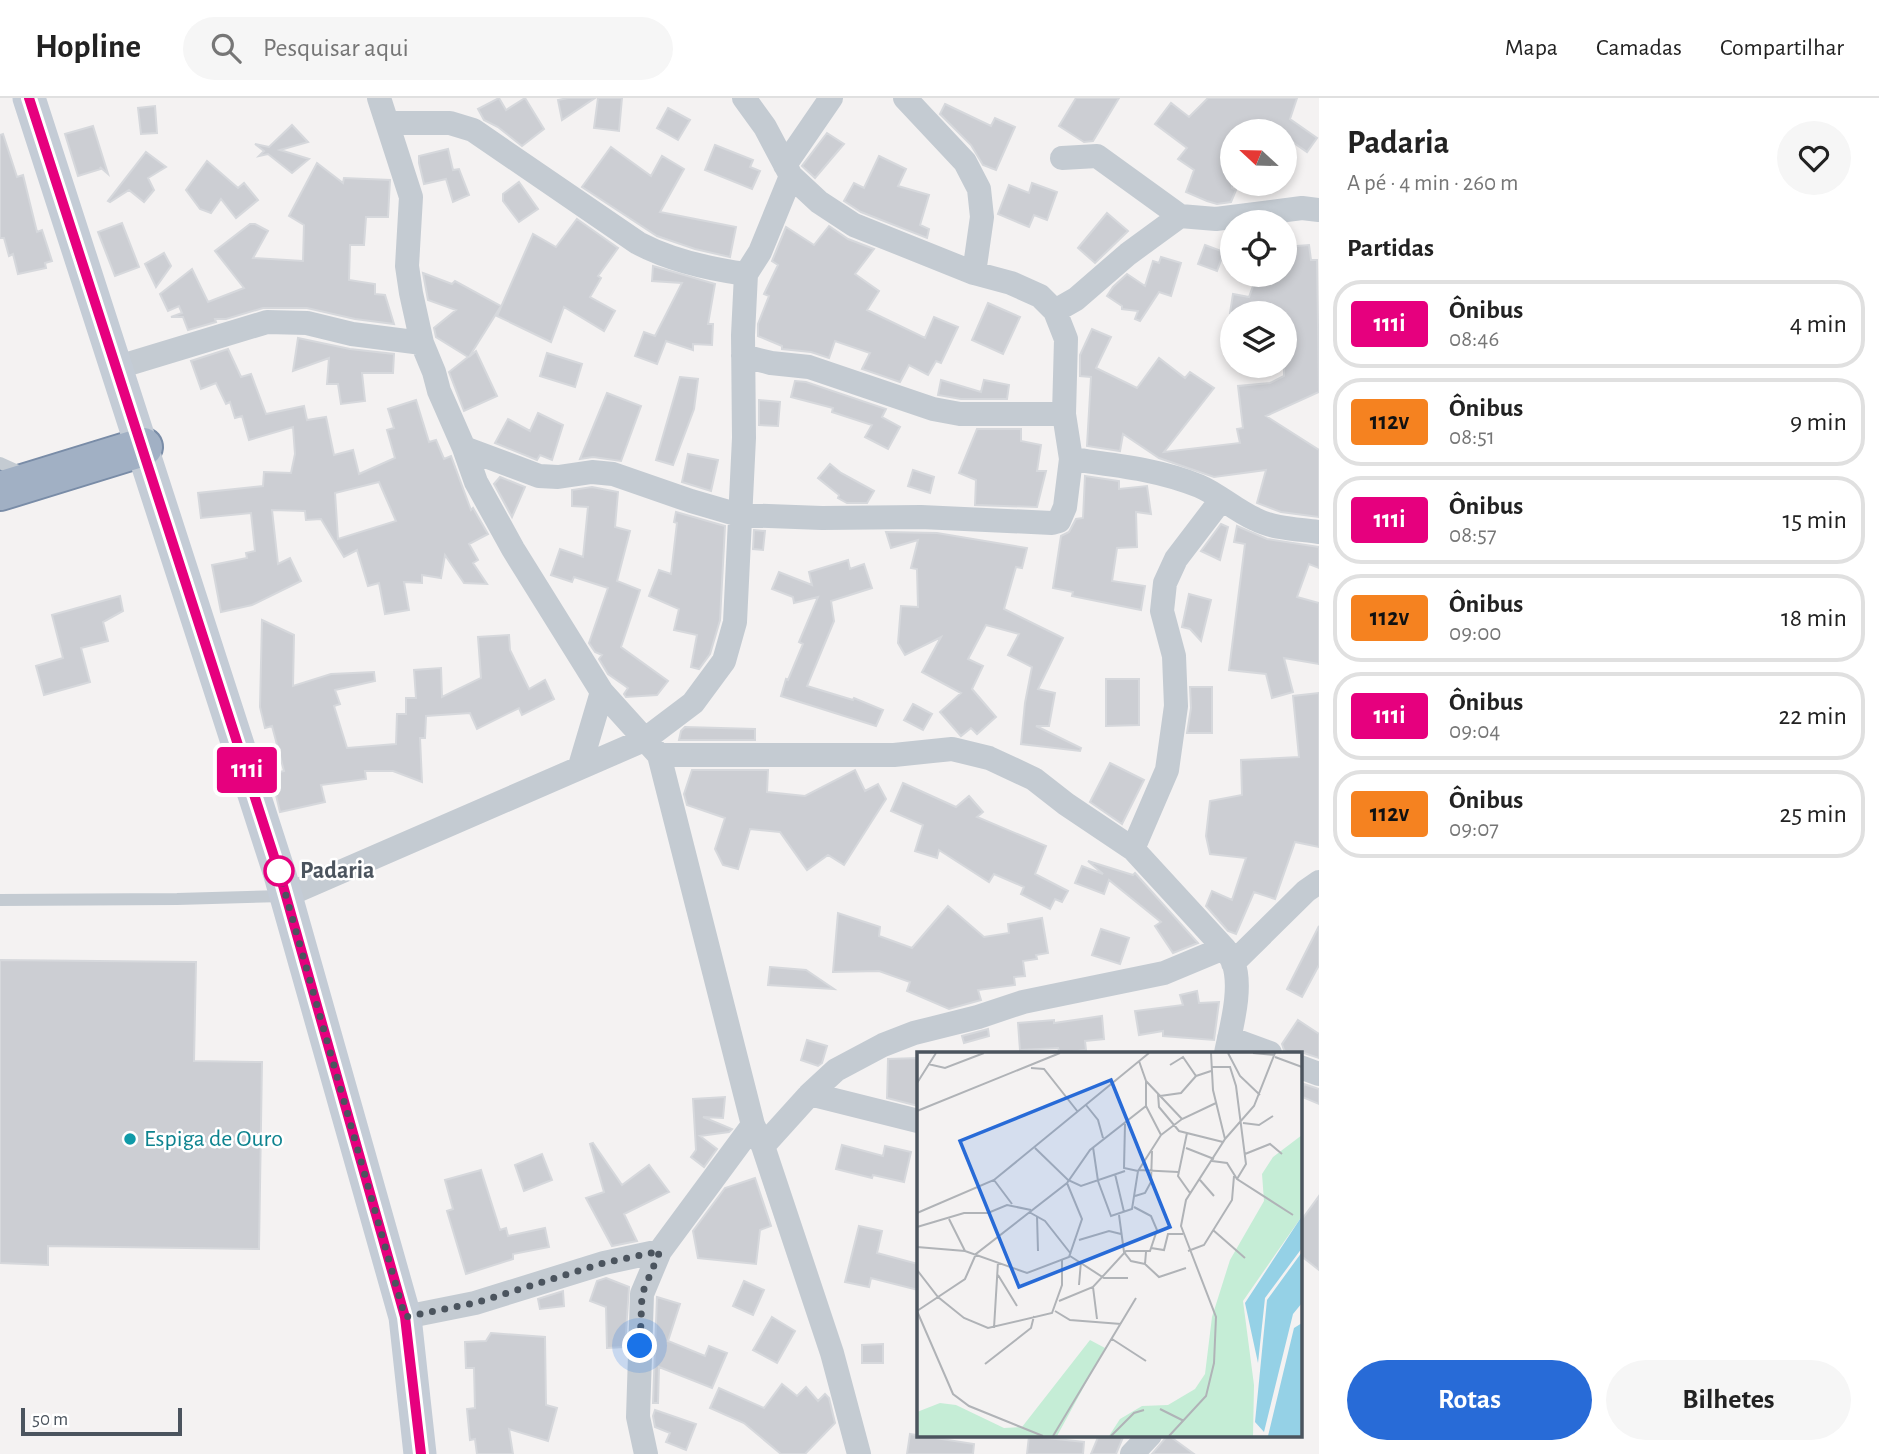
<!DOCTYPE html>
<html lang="pt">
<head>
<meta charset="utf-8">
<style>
	:root { --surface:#fff; --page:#f6f6f6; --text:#222; --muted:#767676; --line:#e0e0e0; --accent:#286bd7 }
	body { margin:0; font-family:"Alegreya Sans",sans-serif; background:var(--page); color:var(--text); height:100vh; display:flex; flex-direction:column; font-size:26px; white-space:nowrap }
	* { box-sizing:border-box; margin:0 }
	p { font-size:23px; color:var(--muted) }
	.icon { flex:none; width:38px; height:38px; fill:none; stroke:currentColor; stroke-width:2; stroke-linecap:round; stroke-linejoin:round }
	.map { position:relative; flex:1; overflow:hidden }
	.side { display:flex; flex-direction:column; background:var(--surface); width:560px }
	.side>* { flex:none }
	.badge { padding:0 14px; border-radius:5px; font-size:24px; line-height:46px }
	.needle { width:46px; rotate:292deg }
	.tools { position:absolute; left:1220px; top:21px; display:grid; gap:14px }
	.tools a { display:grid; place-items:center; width:77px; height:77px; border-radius:50%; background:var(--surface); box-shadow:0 4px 10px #0003; font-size:35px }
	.scale { position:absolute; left:21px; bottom:18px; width:161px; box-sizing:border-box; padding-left:7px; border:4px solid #4b545e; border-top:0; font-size:19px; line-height:24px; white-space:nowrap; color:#4b545e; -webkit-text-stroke:5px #fff; paint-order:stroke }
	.you { position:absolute; width:35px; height:35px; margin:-18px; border:5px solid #fff; border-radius:50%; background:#1a73e8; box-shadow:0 0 0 10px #1a73e833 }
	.map>.badge { position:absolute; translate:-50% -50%; box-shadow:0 0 0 4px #fff }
	h2 { padding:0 28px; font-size:26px; line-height:63px }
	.round { display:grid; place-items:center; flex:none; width:74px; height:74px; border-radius:37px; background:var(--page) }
	.overview { display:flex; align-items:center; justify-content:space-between; height:119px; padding:0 28px }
	h1 { font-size:33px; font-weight:600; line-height:52px }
	.cta { display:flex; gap:14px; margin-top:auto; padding:14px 28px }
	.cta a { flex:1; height:80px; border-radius:42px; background:var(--accent); color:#fff; font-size:28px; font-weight:600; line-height:80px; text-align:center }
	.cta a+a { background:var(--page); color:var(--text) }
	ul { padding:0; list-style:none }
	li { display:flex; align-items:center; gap:21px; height:88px; margin:0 14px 10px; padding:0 14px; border:4px solid var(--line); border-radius:28px }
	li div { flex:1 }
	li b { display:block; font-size:26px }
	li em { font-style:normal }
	li .badge { min-width:77px; font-weight:700; text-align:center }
	header { display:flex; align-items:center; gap:42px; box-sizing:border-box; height:98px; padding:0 35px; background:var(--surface); border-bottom:2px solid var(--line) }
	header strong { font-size:33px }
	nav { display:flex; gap:38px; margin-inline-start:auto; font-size:24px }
	.search { width:490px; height:63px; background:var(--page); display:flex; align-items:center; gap:18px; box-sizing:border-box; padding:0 24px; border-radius:38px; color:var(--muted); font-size:26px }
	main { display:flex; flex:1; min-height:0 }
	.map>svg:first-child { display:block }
</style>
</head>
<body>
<header>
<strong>Hopline</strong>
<div class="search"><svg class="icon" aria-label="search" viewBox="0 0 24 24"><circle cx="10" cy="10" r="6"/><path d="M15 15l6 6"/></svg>Pesquisar aqui</div>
<nav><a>Mapa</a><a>Camadas</a><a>Compartilhar</a></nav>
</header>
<main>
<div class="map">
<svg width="1319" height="1356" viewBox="0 0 1319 1356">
	<rect width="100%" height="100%" fill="#f4f2f2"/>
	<path fill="#ccced3" stroke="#d6d8dc" stroke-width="2" fill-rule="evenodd" d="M499 0 506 12 525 0 544 31 522 48 498 29 484 22 478 11Z
		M568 0H595L562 22 558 2Z
		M598 0H622L619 33 594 30Z
		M1076 0H1119L1093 43 1084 44 1059 28Z
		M1208 0H1297L1290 21 1317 40 1307 54 1284 38V33H1232V90L1236 92 1231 104 1217 106 1207 103 1186 94 1194 72 1178 61 1187 50 1155 26 1171 5 1189 19Z
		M945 6 991 28 995 20 1015 29 996 72 983 67 971 47 940 16Z
		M155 8 157 35 141 36 138 10Z
		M668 10 690 22 678 42 657 30Z
		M292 27 308 44 280 52 309 61 292 75 268 56 259 58 264 53 255 46 269 49Z
		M93 28 108 76 100 69 101 71 78 78 65 36Z
		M827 35 844 46 815 80 802 68Z
		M3 36 17 79 23 77 37 134 42 132 52 163 45 165 46 170 18 176 13 156 9 158 4 140H0V37Z
		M715 47 753 62 750 69 760 73 752 91 705 72Z
		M611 49 651 78 662 58 684 71 660 114 736 129 730 159 695 151 657 138 582 89Z
		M448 51 453 72 459 71 469 97 453 104 446 81 424 86 419 65V58Z
		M146 54 166 69 148 80 154 92 144 104 129 92 110 104 108 103Z
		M879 58 906 71 898 88 929 97 920 127 929 131 927 140 861 114 844 103 854 85 864 90Z
		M207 63 238 90 244 85 258 102 236 120 221 101 211 115 200 111 186 92Z
		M317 65 343 85 344 80 390 82 388 119H366L364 147H350L349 182 375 186V196L385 197 394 226 355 221 307 210H263L226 221H215L216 224 188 232 183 219H171L182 215 179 208 168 213 160 196 192 171 208 204 244 190 215 153 250 126H255L268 133 253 160 303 163 304 127 289 118Z
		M519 84 538 111 519 124 503 103V96Z
		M1032 85 1057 94 1047 122 1034 117 1029 129 998 116 1009 87 1029 95Z
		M1107 115 1128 133 1095 165 1078 150Z
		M577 121 618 150 598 178 601 180 590 199 615 213 604 233 564 209 551 244 497 218 533 136 556 149Z
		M122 125 139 169 115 178 98 134Z
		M829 128 848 141 874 151 855 176 879 193 867 212 925 240 934 219 958 229 941 265 936 263 928 277 909 267 900 284 862 271 870 255 835 243 829 260 811 254 782 251V248L758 238V226L769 198 764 196 778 167 772 163 786 129 814 147Z
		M1205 147 1224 154 1217 173 1198 166Z
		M1309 147 1311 162H1317L1319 294 1266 318 1319 352V419L1281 414 1257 405 1266 372 1214 379 1159 360 1123 336 1120 353 1087 348 1091 279 1080 278V257L1092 231 1111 239 1096 270 1137 290 1159 260 1185 280 1190 274 1214 290 1164 354 1240 345 1237 331 1243 330 1238 288 1270 285 1284 278V215H1230L1233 196 1249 199 1257 177H1284V149Z
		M164 155 171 168 156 189 145 166Z
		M1161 159 1181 165 1171 198 1159 194 1140 223 1135 221 1138 213 1122 211V208L1107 198 1113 189 1127 176 1145 188 1153 163 1159 165Z
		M653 168 715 186 708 226H713L712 247 693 246V252L666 243 657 266 635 258 644 234 655 238 682 185 652 183Z
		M423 175 452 186 455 183 501 208 469 259 476 253 497 298 464 313 449 274 468 259 436 239 434 230 456 212 428 202Z
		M988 205 1020 219 1003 256 972 242Z
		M298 240 350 251 394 256 393 275H362L365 303 341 306 338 286H327L329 260 293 273Z
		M228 251 241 279 251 276 266 316 304 308 307 322 326 319 334 357 353 352 359 376 395 360 387 332 394 330 388 311 416 302 429 344 436 342 444 361 451 358 471 412 473 410 488 436 469 446 478 462 473 465 487 486 464 485 445 457 441 480 422 477V485L404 484 409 512 385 516 379 485 368 488 357 452 344 459 321 421 306 422 305 413 272 412 278 466 290 460 301 483 252 507 221 514 212 467 247 460 246 455 255 453 251 415 201 420 198 395 263 388 264 374 291 375 295 356 293 329 249 342 242 318 235 320 230 304 226 306 216 285 201 291 191 263ZM379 384 396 423 338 441 335 395Z
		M547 255 582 266 575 289 540 278Z
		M680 279 698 281 694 311 673 367 656 362Z
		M941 282 981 294 984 282 1009 287 1007 301H961L938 297Z
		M795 283 806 284 886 311 882 319 900 329 888 351 865 339 872 327 832 314 833 310 791 299Z
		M607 295 641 308 621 363 593 359 580 361Z
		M759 302 780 304 778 328 759 327Z
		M538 315 563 327 552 362 540 357 537 362 495 345 508 321 530 333Z
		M977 331H1021V343L1041 347 1037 373H1046L1037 409 975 407 976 382 959 375Z
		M688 356 718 362 711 393 682 384Z
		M830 366 841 375 874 393 867 405H847L838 400 839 397 818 380Z
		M913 372 934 379 930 395 908 388Z
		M1085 378 1119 383V391L1147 388 1151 416 1136 414 1137 449 1117 450 1112 483 1145 488 1141 512 1072 498 1073 494 1053 490 1061 438 1069 434 1076 421 1083 420Z
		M500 379 525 389 512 419 494 386Z
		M592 389 618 394 615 429 630 433 617 483 640 492 621 549 668 583 657 597 626 599 624 596 628 590 608 576 599 561 602 557 595 554 589 545 608 490 574 479 572 484 551 477 560 451 583 459 588 409 572 408V392Z
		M676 414 725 428 720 522 710 556 699 571 691 569 697 537 674 532 679 511 649 498 659 472 671 476 677 425 674 424Z
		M1221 426 1228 429 1220 462 1201 453Z
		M1237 428 1267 441 1319 449V470L1309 466 1297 499 1319 505V566L1284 560 1293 594 1272 600 1266 576 1229 572 1245 446 1234 444Z
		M754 432 765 433 763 452 753 451Z
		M886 434 937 435 1027 450 1022 470 1016 469 1004 511 1063 540 1038 591 1055 595 1049 628H1036L1081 650 1080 653 1021 646 1025 605 1032 569 1008 557 1019 536 986 527 968 561 983 568 972 591 996 619 977 636 971 630 961 638 940 614 961 595 922 574 941 539 905 557 898 545 901 508 918 509 917 471 911 470 918 442 891 450Z
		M848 462 850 471 864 466 872 490 831 503 834 523 807 588 853 602 854 600 883 612 876 628 781 598 786 581 788 582 803 546 799 544 818 499 794 505 793 499 772 491 779 474 812 487 809 474Z
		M1189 496 1211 502 1201 543 1190 531 1182 529Z
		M120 498 123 513 103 524 108 543 81 550 90 584 44 597 36 568 63 560 52 517Z
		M262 522 294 537 293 588 331 576 374 574 375 583 335 592 340 606 334 608 347 650 396 646 397 616H406V600H416L414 572 441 570 442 599 481 580 478 539 509 537 510 552 529 591 545 582 554 601 522 617 519 610 477 631 470 615 426 618 425 640H420L422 684 393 673H365L366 681 321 687 325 704 280 714 271 676 284 673 272 628 265 630 260 609Z
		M1106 581H1139V627L1106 628Z
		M1190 589H1212V635H1187L1191 610Z
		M1319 595V749L1295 744 1275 801 1254 794 1236 836 1228 833 1206 808 1212 793 1232 802 1246 760 1210 756 1206 738 1210 703 1242 697 1241 662 1299 659 1293 598Z
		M913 606 932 616 923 632 904 622Z
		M685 629 755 631V642H679L681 633Z
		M1110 665 1144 682 1122 726 1090 704Z
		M692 672H768L767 694 805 698 855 672 865 693 878 686 886 701 844 767 828 757 807 772 780 734 750 731 738 771 723 767 715 751 725 720 687 707 684 696Z
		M903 685 956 709 969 698 983 714 977 719 1046 748 1035 776 1068 793 1062 804 1055 801 1050 811 1021 796 1024 789 994 776 989 784 939 752 937 760 915 753 923 727 891 713Z
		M1088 763 1133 777 1135 775 1198 845 1173 855 1155 828 1161 824 1109 782 1104 796 1075 785 1082 768 1103 776Z
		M948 808 984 839 1009 835 1008 826 1042 820 1048 855 1036 857 1037 861 1023 863 1025 878 1014 879 1015 887 978 892 981 902 949 911 907 893 910 884 879 873 833 874 838 815 880 829 879 838 912 850Z
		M1319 828V867L1302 899 1287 891Z
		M1101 831 1129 840 1120 866 1092 857Z
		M0 862 196 864 194 963 262 964 259 1151 48 1148V1167L0 1165Z
		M770 869 806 872 834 891 768 887Z
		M1197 893 1199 905 1219 904 1214 942 1163 938V933L1139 937 1135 913 1183 907 1180 897Z
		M1102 918 1104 941 1085 943 1086 952 1060 955 1058 950 1020 952 1018 925 1054 922V925Z
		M1298 922 1319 936V960L1304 955H1289L1284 952 1282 946Z
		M988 931 989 938 964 945 962 938Z
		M807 942 827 948 822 965 818 968 801 962Z
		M918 960V1008L887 1000 888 961Z
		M1304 986 1319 991V1006L1300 998Z
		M725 999 723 1020 703 1019 732 1031 729 1034 700 1038 717 1051 704 1069 691 1059 696 1052 693 1001Z
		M593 1045 622 1087 649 1067 669 1094 624 1116 637 1143 612 1148 586 1100 604 1094 590 1046Z
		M842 1047 883 1058 885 1048 911 1054 904 1084 873 1077 872 1080 836 1071Z
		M542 1056 552 1082 524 1093 515 1067Z
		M481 1072 500 1132 506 1130 508 1138 545 1130 549 1149 513 1156V1161L466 1176 447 1113 453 1111 445 1082Z
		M755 1080 771 1128 760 1132 756 1166 698 1160 693 1133 725 1090Z
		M1319 1098V1172L1300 1157V1124Z
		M859 1128 882 1133 877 1155 918 1166V1192L871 1180 869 1189 845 1184Z
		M606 1180 629 1189 625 1249 607 1250 606 1209 590 1203 597 1183Z
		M744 1183 764 1192 753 1217 733 1208Z
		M563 1193 564 1208 540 1211 538 1201Z
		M657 1199 680 1206 668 1243 705 1258 709 1248 727 1255 712 1290 659 1269 658 1305H653Z
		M772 1219 795 1233 777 1265 753 1252Z
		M491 1235 545 1239 546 1307 557 1310 548 1343 509 1331 513 1356H477L475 1341 470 1342 467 1311 475 1310 474 1270H466L465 1244 486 1243Z
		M883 1246V1265H862V1247Z
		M782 1286 797 1298 806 1289 818 1303 825 1296 829 1300 835 1325 805 1356H781L744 1325 710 1310 719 1290 764 1310Z
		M655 1312 696 1326 686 1352 666 1344 670 1335 655 1329 653 1318Z
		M910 1336 974 1346 973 1356H907Z
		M1099 1337H1124L1116 1356H1091Z
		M1168 1337 1194 1356H1152Z
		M1029 1338 1084 1344 1083 1356H1027Z"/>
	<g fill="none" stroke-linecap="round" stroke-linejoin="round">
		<defs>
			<path id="trunk" d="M0 393 143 349"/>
		</defs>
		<use href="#trunk" stroke="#798ca7" stroke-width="42"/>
		<path stroke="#c4cbd2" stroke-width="12" d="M0 365 22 375
			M0 802 177 801 283 798"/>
		<path stroke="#c4cbd2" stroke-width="24" d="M379 0 411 99 407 168 411 195 422 245 434 274 439 293 464 350 476 384 513 451 602 594 659 657 753 1027 763 1048 832 1255 859 1356
			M905 0 965 64 979 91 982 119 974 175
			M388 25H450L473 32 638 145C672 163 709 171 746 176L760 154 791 78
			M1062 60 1097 58 1180 118
			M785 67 831 0
			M1055 213 1076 201 1128 156 1180 118 1216 121 1302 110 1319 112
			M743 258 771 265 809 269 933 311 960 316H1064
			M115 270 267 224 307 225 352 236 422 245
			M464 350 539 378 558 379 592 374 613 376 691 403 739 417 822 420 921 419 1052 425 1059 423 1065 409 1071 361 1064 316 1066 241 1055 213 1040 198 1011 185 974 175 854 127 819 104 791 78 765 29 744 0
			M1071 361C1114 367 1157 371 1199 388 1218 396 1235 412 1255 421 1274 431 1298 431 1319 434
			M659 657H894L952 651 989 660 1034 681 1066 706 1133 751 1224 850C1227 854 1231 859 1233 864 1243 889 1231 930 1226 955
			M580 668 602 594
			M1133 751 1167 672 1176 608 1174 558 1162 513 1165 485 1176 461 1221 402
			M285 798 644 642 693 605 724 563 735 524 744 340 743 237 746 176
			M1233 865 1306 793 1319 784
			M1229 940 1270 955
			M1300 969 1319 976
			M810 996 918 1023
			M763 1048 810 996 836 972 883 947 914 935 978 919 1023 904 1164 875 1224 850
			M405 1219 475 1205 604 1165 660 1153
			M646 1356 638 1319 642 1196 660 1153 753 1027
			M1132 1356 1150 1337"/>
		<path stroke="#c4ccd6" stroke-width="33" d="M29 0 280 777 405 1219 420 1356"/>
		<use href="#trunk" stroke="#a1b0c4" stroke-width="38"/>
	</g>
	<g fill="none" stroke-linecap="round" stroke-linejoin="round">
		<defs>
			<path id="line" d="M29 0 280 777 405 1219 421 1356"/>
		</defs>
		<use href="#line" stroke="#fff" stroke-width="16"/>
		<use href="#line" stroke="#e6007e" stroke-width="10"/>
		<path stroke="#4b545e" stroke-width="7" stroke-dasharray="0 12.6" d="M279 773 405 1219 475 1205 604 1165 660 1153 642 1196 640 1248"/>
	</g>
	<circle fill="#fff" stroke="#e6007e" stroke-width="3.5" cx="279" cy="773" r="14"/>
	<circle fill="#0f9aa8" stroke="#fff" stroke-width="2.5" cx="130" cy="1041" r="7"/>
	<g text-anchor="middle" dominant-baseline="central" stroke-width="5" stroke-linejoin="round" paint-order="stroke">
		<g font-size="24" font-weight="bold" fill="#4b545e" stroke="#fff" text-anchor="start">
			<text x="300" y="773">Padaria</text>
		</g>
		<g font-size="24" fill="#0d838f" stroke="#fff" text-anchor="start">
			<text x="144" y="1041">Espiga de Ouro</text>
		</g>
	</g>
	<g transform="translate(917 954)">
		<rect width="385" height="385" fill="#f4f2f2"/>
		<path d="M385 83V164L326 249 337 333 336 384H192L203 367 225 354 251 353 278 337 288 322 295 265 313 208 347 149 345 122 356 105ZM173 288 188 296 140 384H0V360L23 351 39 353 87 376 105 375Z" fill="#c5edd6"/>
		<path d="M289 347 311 363 295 384H285L269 373Z" fill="#c5edd6"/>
		<path d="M385 164V196L348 246 341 311 328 251ZM385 200V251L376 262 347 380 338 370 350 248ZM385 271V384H351L377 276Z" fill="#95d1e6"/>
		<path fill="none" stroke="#b0b3b7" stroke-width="2" d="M311 1 323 24 343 43M336 1 358 3M358 5 385 15M11 12 28 16 67 1M253 13 266 5 279 24 294 19M294 15H313L319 34 329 112 320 127M114 16 127 17 161 60M229 29 265 67M0 31 19 1M241 42 242 55 262 79 306 90M243 44 264 41 279 24M169 53 181 68 186 86M0 59 143 1M326 71 342 73 356 64M208 72 207 116 221 119M270 81 261 124 273 141M244 83 265 67 299 51M308 87 337 54 358 1M176 95 181 129 194 164 215 157 221 119 244 83 229 54M118 96 151 128 164 134 208 119M269 96 297 107M328 102 353 92 365 102M295 109 310 111 320 127 376 163M222 118 261 120M198 122 207 160M77 128 95 152M283 128 297 144M218 144 228 141 234 130 235 99M112 160 128 169 154 202M0 161 77 128 232 1M202 163 207 200 214 209 228 212M120 164 121 199M32 167 48 199M0 175 47 161H71L90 153 114 158M296 178 328 206M162 188 192 179 204 182M0 195 48 199 110 221 152 205 165 167 150 131M234 196 247 198 251 182H266M271 199 287 193 315 148 317 124M229 200 228 212 242 225 269 216M153 204 187 226H211M0 218 21 245 47 266 71 276 135 261 145 233V207M81 223 100 254M162 233 164 209M176 235 180 267M142 249 176 235 209 199H233L240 178 234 164 217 155M0 259 48 227 59 202 150 131 173 98 229 54V29L222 9M0 259 36 342 52 354 126 384M138 259 153 268 204 272M77 276 81 210M195 287 229 309M68 312 114 276 117 264M243 357 267 369M136 384 219 246M194 384 217 361 227 358M252 384 289 344 297 311 299 265 264 174 269 148 308 87 296 38 294 1"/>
		<path fill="#286bd7" fill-opacity="0.15" stroke="#286bd7" stroke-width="3.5" d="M194 28 253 175 102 235 43 89Z"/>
		<rect width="385" height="385" fill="none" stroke="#4b545e" stroke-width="3.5"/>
	</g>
</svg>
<div class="tools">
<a><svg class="needle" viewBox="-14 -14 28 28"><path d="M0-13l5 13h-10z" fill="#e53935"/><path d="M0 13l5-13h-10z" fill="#767676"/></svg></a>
<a><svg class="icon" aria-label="locate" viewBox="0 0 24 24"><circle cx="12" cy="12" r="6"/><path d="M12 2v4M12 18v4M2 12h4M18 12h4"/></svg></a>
<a><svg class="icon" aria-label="layers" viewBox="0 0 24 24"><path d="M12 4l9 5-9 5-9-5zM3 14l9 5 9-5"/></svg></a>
</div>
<div class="scale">50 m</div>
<div class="you" style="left:640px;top:1248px"></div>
<b class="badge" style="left:247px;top:672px;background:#e6007e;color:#fff">111i</b>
</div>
<section class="side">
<div class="overview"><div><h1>Padaria</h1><p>A pé · 4 min · 260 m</p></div><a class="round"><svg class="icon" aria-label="heart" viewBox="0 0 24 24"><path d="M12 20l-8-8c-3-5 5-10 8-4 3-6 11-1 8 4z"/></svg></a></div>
<h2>Partidas</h2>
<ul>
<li><span class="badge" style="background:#e6007e;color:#fff">111i</span><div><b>Ônibus</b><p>08:46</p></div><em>4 min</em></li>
<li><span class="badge" style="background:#f58220;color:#111">112v</span><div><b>Ônibus</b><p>08:51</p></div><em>9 min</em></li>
<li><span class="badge" style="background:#e6007e;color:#fff">111i</span><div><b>Ônibus</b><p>08:57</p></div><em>15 min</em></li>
<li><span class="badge" style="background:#f58220;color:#111">112v</span><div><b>Ônibus</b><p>09:00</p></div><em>18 min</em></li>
<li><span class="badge" style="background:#e6007e;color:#fff">111i</span><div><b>Ônibus</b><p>09:04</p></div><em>22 min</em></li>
<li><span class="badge" style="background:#f58220;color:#111">112v</span><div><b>Ônibus</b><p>09:07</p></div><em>25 min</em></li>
</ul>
<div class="cta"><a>Rotas</a><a>Bilhetes</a></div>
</section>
</main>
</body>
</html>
